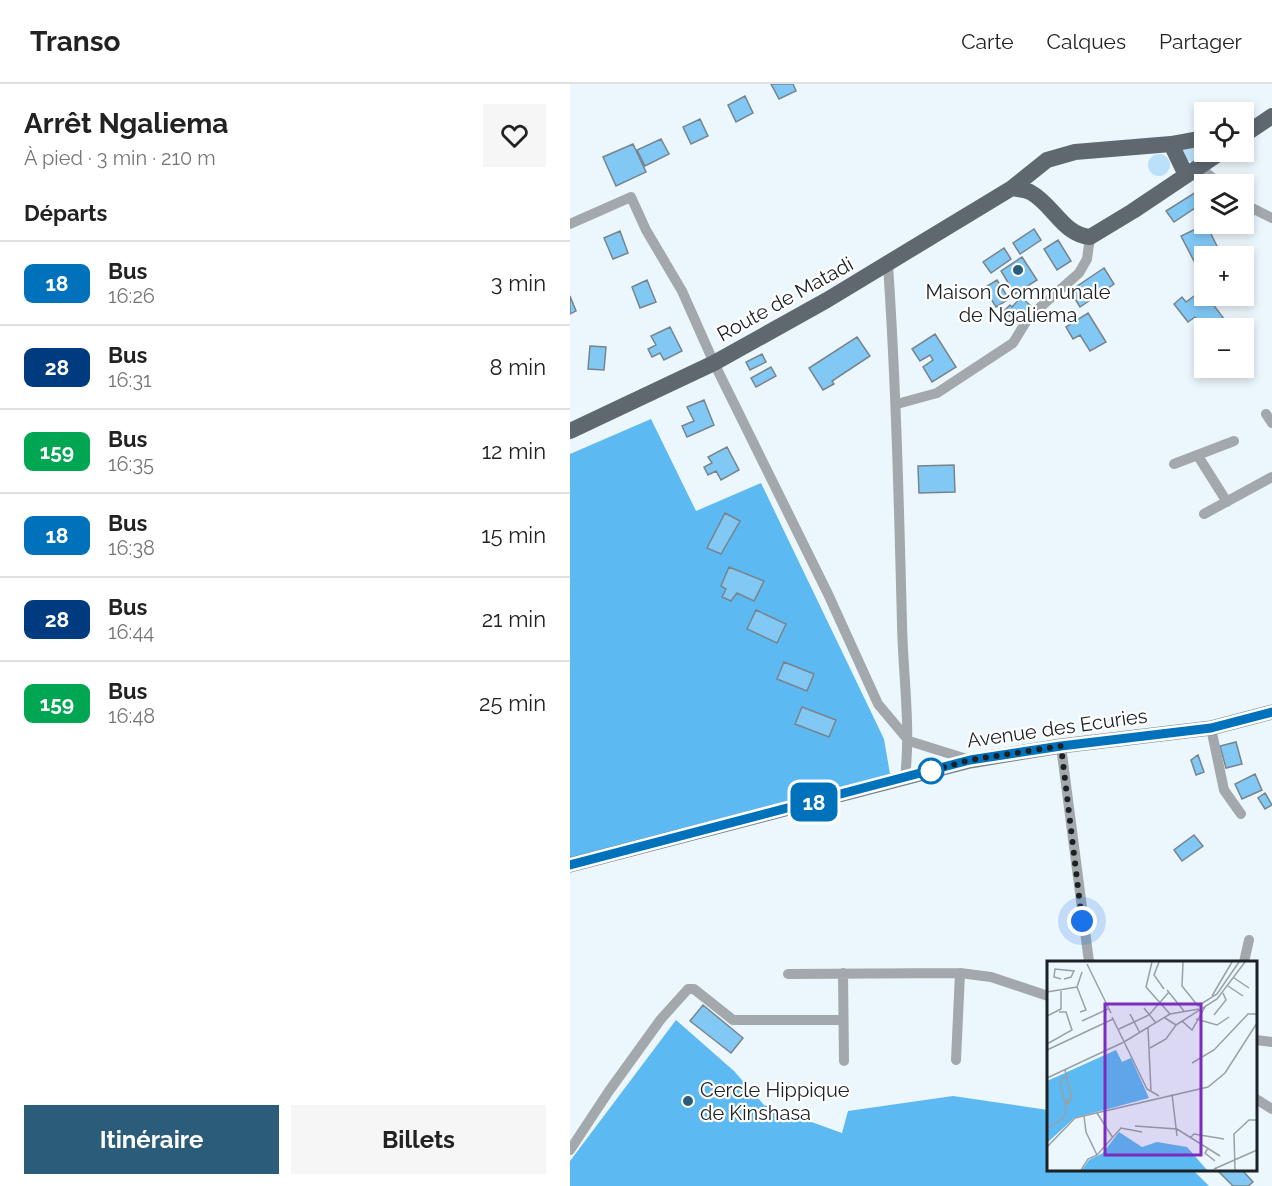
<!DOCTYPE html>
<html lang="fr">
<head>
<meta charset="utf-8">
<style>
	:root { --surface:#fff; --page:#f6f6f6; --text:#222; --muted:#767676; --line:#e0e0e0; --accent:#2b5c7a }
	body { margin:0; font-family:Raleway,sans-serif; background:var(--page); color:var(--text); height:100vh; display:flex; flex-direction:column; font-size:22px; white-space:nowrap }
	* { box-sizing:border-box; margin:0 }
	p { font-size:20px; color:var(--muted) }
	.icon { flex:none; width:33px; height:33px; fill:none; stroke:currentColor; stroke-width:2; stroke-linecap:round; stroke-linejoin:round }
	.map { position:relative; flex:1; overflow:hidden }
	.sheet { display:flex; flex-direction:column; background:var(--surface); width:570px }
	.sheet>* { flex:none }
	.badge { padding:0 12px; border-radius:9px; font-size:21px; line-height:39px }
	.tools { position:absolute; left:624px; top:18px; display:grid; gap:12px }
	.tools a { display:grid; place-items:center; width:60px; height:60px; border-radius:0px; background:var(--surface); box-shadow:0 3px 9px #0003; font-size:30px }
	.you { position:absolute; width:30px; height:30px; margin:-15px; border:4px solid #fff; border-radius:50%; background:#1a73e8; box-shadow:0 0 0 9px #1a73e833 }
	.map>.badge { position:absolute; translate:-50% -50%; box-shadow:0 0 0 3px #fff }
	h2 { padding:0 24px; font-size:22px; line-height:54px }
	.round { display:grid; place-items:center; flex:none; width:63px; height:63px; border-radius:0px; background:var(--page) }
	.headline { display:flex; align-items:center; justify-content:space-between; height:102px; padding:0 24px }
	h1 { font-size:28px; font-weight:700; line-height:45px }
	.primary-button { display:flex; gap:12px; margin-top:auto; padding:12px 24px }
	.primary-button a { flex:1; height:69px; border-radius:0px; background:var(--accent); color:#fff; font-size:24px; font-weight:700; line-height:69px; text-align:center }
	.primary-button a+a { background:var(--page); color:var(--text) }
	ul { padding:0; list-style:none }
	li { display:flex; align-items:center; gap:18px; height:84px; padding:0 24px; border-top:2px solid var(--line) }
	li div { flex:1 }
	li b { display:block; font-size:22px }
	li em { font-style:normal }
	li .badge { min-width:66px; font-weight:700; text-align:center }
	header { display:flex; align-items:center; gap:36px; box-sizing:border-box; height:84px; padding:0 30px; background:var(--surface); border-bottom:2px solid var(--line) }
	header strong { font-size:28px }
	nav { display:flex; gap:33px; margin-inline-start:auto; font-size:21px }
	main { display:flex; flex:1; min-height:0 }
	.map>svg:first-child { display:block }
</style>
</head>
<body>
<header>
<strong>Transo</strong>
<nav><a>Carte</a><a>Calques</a><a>Partager</a></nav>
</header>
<main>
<section class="sheet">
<div class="headline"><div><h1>Arrêt Ngaliema</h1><p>À pied · 3 min · 210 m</p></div><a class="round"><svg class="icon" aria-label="heart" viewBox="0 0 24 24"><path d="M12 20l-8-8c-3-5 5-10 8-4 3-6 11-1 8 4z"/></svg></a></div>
<h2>Départs</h2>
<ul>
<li><span class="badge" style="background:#0072bc;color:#fff">18</span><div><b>Bus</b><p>16:26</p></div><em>3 min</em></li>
<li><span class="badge" style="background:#003b80;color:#fff">28</span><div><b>Bus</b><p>16:31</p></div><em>8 min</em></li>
<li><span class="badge" style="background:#00a651;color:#fff">159</span><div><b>Bus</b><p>16:35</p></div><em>12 min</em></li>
<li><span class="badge" style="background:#0072bc;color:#fff">18</span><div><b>Bus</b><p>16:38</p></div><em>15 min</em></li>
<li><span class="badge" style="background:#003b80;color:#fff">28</span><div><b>Bus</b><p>16:44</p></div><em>21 min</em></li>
<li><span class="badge" style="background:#00a651;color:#fff">159</span><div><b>Bus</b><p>16:48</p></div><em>25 min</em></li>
</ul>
<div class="primary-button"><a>Itinéraire</a><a>Billets</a></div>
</section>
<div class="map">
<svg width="702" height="1102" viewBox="0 0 702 1102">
	<rect width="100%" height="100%" fill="#ecf6fd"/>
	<path fill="#bae0fa" d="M634 60V68H644L625 79 616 76 611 69 613 62Z
		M578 81a11 11 0 1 1 22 0a11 11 0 1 1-22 0Z"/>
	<path fill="#5cb9f1" d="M81 335 126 427 191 399 314 655 320 690 288 702 0 775V370Z
		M106 936 164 987 194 1021 272 1049 278 1027 383 1012 478 1026V1086H623L639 1102H0V1077Z"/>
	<path fill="#81c8f5" stroke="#78848c" stroke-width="1.5" d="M201 0H223L226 7 209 15Z
		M175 12 183 29 166 38 158 21Z
		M130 35 138 52 121 60 113 43Z
		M91 55 99 70 75 82 67 66Z
		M63 60 76 88 46 102 33 73Z
		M631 96 634 101V118L604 138 596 127 631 105 627 99Z
		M636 140 650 168 634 172V176L626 181 611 152Z
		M464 145 471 156 450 170 443 159Z
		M50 147 58 169 43 175 34 154Z
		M488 156 501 177 487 186 474 165Z
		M434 164 441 175 421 189 413 178Z
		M452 173 467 196 445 210 431 187Z
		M534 184 544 200 510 223 500 207Z
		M77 196 86 218 70 224 62 203Z
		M427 196 439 215 426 223 414 204Z
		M631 207 639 215 661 244 634 246 625 233 618 238 604 220 612 213 616 218Z
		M0 212 6 227 0 230Z
		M451 213 461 222 447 238 434 227 440 221 442 223Z
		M518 229 536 258 520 267 510 251 503 255 496 243Z
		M100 243 112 267 94 276 90 269 82 273 78 265 86 261 81 252Z
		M365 250 386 283 362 298 353 283 363 276 360 271 350 277 342 265Z
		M287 253 300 272 262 297 264 300 253 306 239 284Z
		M20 262 36 263 34 286 18 285Z
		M192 270 196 278 180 286 176 278Z
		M201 283 206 292 186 303 181 294Z
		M134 316 144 341 117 353 112 342 124 337 117 323Z
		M157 363 169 386 151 396 146 387 138 391 134 383 142 379 138 373Z
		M384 381 385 408 349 409 348 382Z
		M155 429 170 437 151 470 137 464Z
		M159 483 194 497 184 517 167 509 161 517 152 513 156 505 151 502Z
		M186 526 216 540 207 559 177 545Z
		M214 578 244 590 237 607 207 595Z
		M232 623 266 636 259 653 225 640Z
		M666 658 672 680 656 684 650 662Z
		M628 671 634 688 626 691 621 676Z
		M685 690 692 706 672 715 665 700Z
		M695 709 702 721 695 725 688 714Z
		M624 751 633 762 612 777 604 766Z
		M133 921 173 954 161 969 120 937Z
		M647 1086H672L683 1098 678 1102H663Z"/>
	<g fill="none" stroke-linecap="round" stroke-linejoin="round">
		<path stroke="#a2a8ab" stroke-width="10" d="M629 83 650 100
			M674 120 702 134
			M0 140 61 113 76 146 112 207 144 279 258 510 308 620 339 657 400 676
			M318 181C326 300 329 420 332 540 333 591 341 642 335 694
			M327 320 367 309 443 259 459 233 509 189 517 175 520 153
			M696 330 702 339
			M628 372 657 418
			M604 380 664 357
			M634 430 702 393
			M641 644 654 706 671 730
			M491 662 519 878
			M674 878 679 856
			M273 889 274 977
			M218 890 390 889 421 893 478 912
			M686 956 702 958
			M386 976 390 889
			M686 1015 702 1025
			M0 1066 39 1007 91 935 118 905H124L163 936H273"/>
		<path stroke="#7b8388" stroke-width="15" d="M0 781 400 677 491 662 641 644 702 628"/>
		<path stroke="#5f686f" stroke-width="16" d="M674 51 702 32
			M601 60 616 91
			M442 104C448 105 455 106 460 108 483 120 493 151 520 153L563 127 651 68
			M0 347 144 279 257 216 442 104 477 76 505 68 601 60 634 54"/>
	</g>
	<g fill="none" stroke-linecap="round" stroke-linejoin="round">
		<defs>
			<path id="line" d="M0 781 400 676 491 662 641 644 702 628"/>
		</defs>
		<use href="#line" stroke="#fff" stroke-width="14"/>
		<use href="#line" stroke="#0072bc" stroke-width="9"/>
		<path stroke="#1c2124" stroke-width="6" stroke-dasharray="0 10.8" d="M361 687 357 688 400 676 491 662 512 837"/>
	</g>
	<g fill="#2b5c7a" stroke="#fff" stroke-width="2">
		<circle cx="448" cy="186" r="6"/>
		<circle cx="118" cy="1017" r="6"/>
	</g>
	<circle fill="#fff" stroke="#0072bc" stroke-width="3" cx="361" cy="687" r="12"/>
	<g text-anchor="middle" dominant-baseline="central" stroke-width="4.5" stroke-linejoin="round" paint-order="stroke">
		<g font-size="20" fill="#1c2124" stroke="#fff">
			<text x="448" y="208">Maison Communale<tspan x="448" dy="23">de Ngaliema</tspan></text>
			<text x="130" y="1006" text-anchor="start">Cercle Hippique<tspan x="130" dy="23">de Kinshasa</tspan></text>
		</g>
		<g font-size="20" fill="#1c2124" stroke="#fff">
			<text transform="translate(215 215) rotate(-29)">Route de Matadi</text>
			<text transform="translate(487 644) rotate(-8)">Avenue des Ecuries</text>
		</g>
	</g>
	<g transform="translate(477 877)">
		<rect width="210" height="210" fill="#ecf6fd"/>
		<path d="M69 89 75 101 84 97 102 137 27 157 0 182V120ZM72 171 95 186 110 181 140 186 160 209H35L42 199 56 192Z" fill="#5cb9f1"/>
		<path fill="none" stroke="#99a1a6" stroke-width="1.5" d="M105 1 99 26 123 53M112 1 107 14 117 28M136 1 135 25 151 45 170 33 192 1M40 3 64 52M187 17 202 27M14 18 7 16 8 8 27 10 24 16 17 18M181 25 196 35M120 29 137 50M0 31 30 26M165 35 185 1M97 47 109 62M33 51 39 49 30 26 35 11M83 53 93 72M167 54 179 39 176 32M0 55 14 48V30M65 56 100 128 112 135M118 57 129 64 170 38 198 1M149 58 170 64 182 56M35 60 61 48M135 60 145 69 158 46M101 67 104 131M72 68 102 54 122 31M0 83 25 69 19 51H12M103 87 119 78 129 64M0 89 66 58M145 102 167 89 201 53H210M18 109 25 138 19 143M0 117 77 81 123 53 152 48M125 133 130 175M18 143 13 121 19 114M50 152 66 177M37 155 39 171 50 194 74 167 95 171M88 165 130 168 173 195M0 168 17 156 20 139 25 135M143 177 147 173 177 178M0 186 28 157 161 126 178 112 210 62M161 187 158 192 168 200M167 208 210 189M34 209 41 198 50 194M188 209 187 173 202 159H210"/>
		<path fill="#7b2cbf" fill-opacity="0.15" stroke="#7b2cbf" stroke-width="3" d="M58 43H154V194H58Z"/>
		<rect width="210" height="210" fill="none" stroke="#1c2124" stroke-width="3"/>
	</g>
</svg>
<div class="tools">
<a><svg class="icon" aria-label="locate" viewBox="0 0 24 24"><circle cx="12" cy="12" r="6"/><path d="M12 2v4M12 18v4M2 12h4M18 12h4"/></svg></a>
<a><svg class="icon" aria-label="layers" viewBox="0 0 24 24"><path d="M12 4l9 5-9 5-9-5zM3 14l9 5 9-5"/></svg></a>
<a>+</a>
<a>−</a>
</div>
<div class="you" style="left:512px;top:837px"></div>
<b class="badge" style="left:244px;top:718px;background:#0072bc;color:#fff">18</b>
</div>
</main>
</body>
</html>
